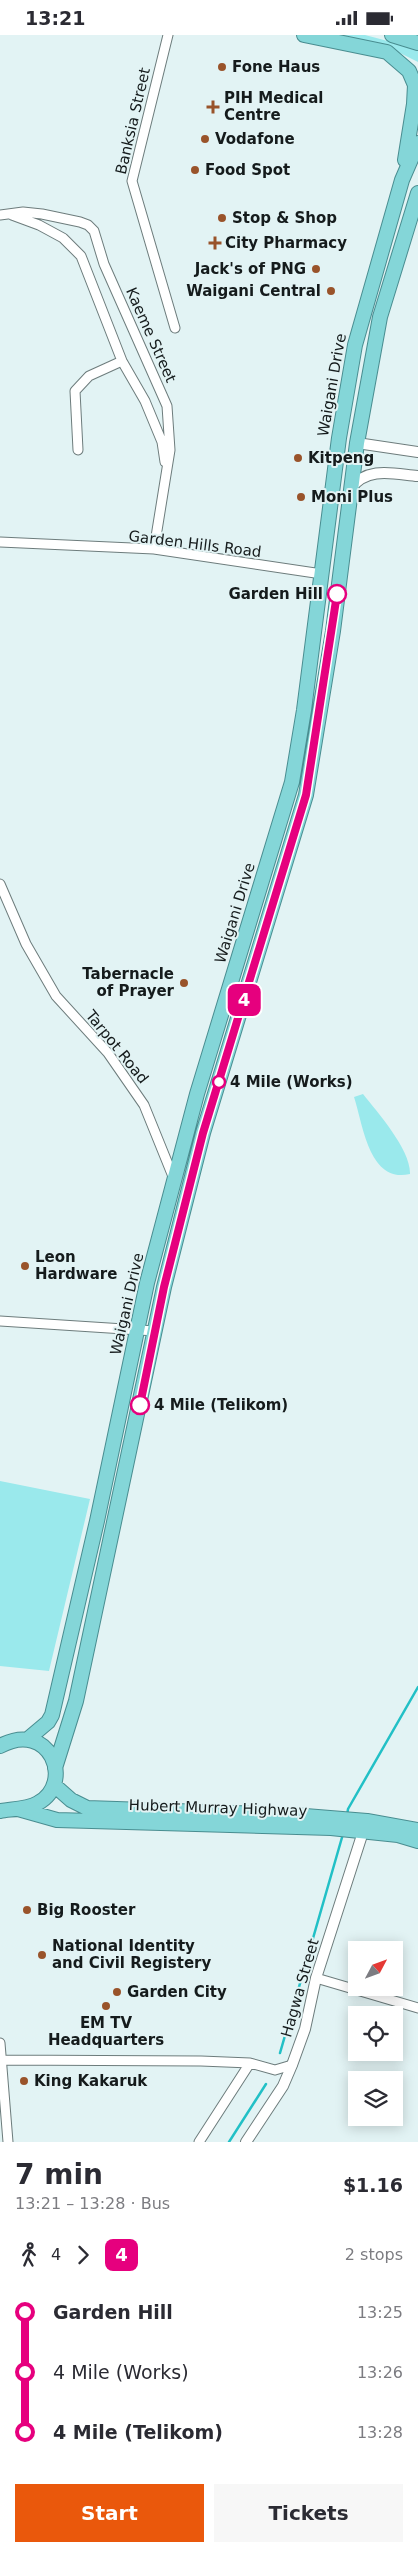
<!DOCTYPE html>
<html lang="en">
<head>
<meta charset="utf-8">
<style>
	:root { --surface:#fff; --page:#f7f7f7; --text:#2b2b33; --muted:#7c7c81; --accent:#ea580c }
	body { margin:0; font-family:"DejaVu Sans",sans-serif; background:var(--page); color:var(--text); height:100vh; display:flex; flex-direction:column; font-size:19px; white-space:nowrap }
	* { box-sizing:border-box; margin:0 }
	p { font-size:16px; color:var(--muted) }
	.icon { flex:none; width:28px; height:28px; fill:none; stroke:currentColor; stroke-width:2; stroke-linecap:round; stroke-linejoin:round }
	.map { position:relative; height:2107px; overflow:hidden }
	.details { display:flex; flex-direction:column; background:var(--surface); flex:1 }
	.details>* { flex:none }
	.badge { padding:0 10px; border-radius:8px; font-size:18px; line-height:32px }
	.needle { width:32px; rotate:49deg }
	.tools { position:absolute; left:348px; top:1906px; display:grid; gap:10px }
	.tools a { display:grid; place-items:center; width:55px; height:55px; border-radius:0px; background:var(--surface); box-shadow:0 2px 12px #0003; font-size:25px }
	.map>.badge { position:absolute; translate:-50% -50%; box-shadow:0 0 0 2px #fff }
	.legs { display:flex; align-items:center; gap:8px; height:55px; padding:0 15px; font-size:16px }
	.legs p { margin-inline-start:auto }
	.overview { display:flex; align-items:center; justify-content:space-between; height:85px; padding:0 15px }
	h1 { font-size:28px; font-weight:700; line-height:38px }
	.cta { display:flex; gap:10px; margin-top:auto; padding:10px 15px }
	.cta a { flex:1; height:58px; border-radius:0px; background:var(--accent); color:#fff; font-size:20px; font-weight:700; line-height:58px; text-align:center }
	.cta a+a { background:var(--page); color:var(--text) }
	ul { padding:0 15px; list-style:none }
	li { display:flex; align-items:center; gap:18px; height:60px; font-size:19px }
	li i { display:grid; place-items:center; width:8px; height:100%; margin:0 6px; background:currentColor }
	li i::after { content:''; width:12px; height:12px; margin:-6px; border:4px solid; border-radius:50%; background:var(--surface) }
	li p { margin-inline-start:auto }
	li:first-child i { background:linear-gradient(#0000 50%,currentColor 0) }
	li:last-child i { background:linear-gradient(currentColor 50%,#0000 0) }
	.status { display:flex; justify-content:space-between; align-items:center; height:35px; padding:0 25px; background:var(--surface); direction:ltr }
	.status svg { height:14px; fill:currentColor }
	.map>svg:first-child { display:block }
</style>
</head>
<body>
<div class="status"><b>13:21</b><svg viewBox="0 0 49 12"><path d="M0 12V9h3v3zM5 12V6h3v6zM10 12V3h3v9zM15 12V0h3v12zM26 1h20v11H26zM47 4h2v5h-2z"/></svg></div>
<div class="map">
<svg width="418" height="2107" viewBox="0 0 418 2107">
	<rect width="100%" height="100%" fill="#e2f3f4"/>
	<path fill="#9ae9ec" d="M330 0H365L418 14V27L394 15Z
		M363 1059C378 1078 411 1115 410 1139 369 1149 363 1089 354 1062Z
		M0 1446 90 1464 49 1636 0 1631Z"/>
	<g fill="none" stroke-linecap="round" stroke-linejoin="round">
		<path stroke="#22c0c6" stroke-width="2.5" d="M347 1781 348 1774 418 1652
			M280 2018 343 1799
			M229 2107 266 2049"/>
		<defs>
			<path id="minor" d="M168 0 132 146 175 293
				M0 180 23 177 42 179 80 187 88 190 94 196 104 229 167 371 170 415 154 514
				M12 180 39 190 63 203 81 221 122 326 145 366 162 407 165 427
				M78 415 75 356 89 341 122 326
				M0 507 154 514 322 539
				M0 849 26 909 56 961 108 1018 144 1070 174 1144
				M0 1286 155 1296
				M316 1943 418 1973
				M0 2008 8 2107
				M1 2025 201 2026 250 2028 275 2035 292 2030
				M199 2107 250 2028"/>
			<path id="tertiary" d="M357 408 418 417
				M351 453C368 431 394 439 418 441
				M246 2107 283 2051 292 2030 305 1994 316 1943 363 1797"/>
			<path id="trunk" d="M304 0 387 17 409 36 415 50 414 69 405 125
				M392 0 418 8
				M29 1703 48 1687 52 1680 97 1486 147 1248 197 1059 292 747 304 675 339 403 355 310 402 145 418 108
				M0 1711C50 1684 75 1748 38 1768 28 1774 12 1774 0 1776
				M55 1733 76 1666 164 1252 203 1098 306 760 333 596 357 408 380 282 418 158
				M54 1750 71 1765 87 1773 293 1780 367 1786 418 1795
				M18 1774 57 1785 331 1793 398 1800 418 1806"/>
		</defs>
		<use href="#minor" stroke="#6d7c7c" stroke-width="11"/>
		<use href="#tertiary" stroke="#6d7c7c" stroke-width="12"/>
		<use href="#trunk" stroke="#498d90" stroke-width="16"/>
		<use href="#minor" stroke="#fff" stroke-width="9"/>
		<use href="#tertiary" stroke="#fff" stroke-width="10"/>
		<use href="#trunk" stroke="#84d6d8" stroke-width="14"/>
	</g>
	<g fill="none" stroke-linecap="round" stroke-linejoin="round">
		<defs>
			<path id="line-1" d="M140 1370 164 1252 203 1098 306 760 337 559"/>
		</defs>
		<use href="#line-1" stroke="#fff" stroke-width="11"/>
		<use href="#line-1" stroke="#e6007e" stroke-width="8"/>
	</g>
	<g fill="#99532a" stroke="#e2f3f4" stroke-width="2">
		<circle cx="222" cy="32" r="5"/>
		<path d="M210.5 64.5h5v5h5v5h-5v5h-5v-5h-5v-5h5z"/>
		<circle cx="205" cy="104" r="5"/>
		<circle cx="195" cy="135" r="5"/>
		<circle cx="222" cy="183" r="5"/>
		<path d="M212.5 200.5h5v5h5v5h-5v5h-5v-5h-5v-5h5z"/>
		<circle cx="316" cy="234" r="5"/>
		<circle cx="331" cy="256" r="5"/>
		<circle cx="298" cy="423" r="5"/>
		<circle cx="301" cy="462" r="5"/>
		<circle cx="184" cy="948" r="5"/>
		<circle cx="25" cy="1231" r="5"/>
		<circle cx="27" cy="1875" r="5"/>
		<circle cx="42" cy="1920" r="5"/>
		<circle cx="117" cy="1957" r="5"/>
		<circle cx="106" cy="1971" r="5"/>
		<circle cx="24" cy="2046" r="5"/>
	</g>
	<g fill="#fff" stroke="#e6007e" stroke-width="2.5">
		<circle cx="337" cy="559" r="9"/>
		<circle cx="219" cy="1047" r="6"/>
		<circle cx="140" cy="1370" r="9"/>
	</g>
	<g text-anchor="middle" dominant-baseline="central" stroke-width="4" stroke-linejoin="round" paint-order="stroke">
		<g font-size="15" font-weight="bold" fill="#151b1c" stroke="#e2f3f4" text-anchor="start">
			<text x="232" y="32">Fone Haus</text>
			<text x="224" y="63">PIH Medical<tspan x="224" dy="17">Centre</tspan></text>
			<text x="215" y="104">Vodafone</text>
			<text x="205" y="135">Food Spot</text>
			<text x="232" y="183">Stop &amp; Shop</text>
			<text x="225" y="208">City Pharmacy</text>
			<text x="306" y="234" text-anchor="end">Jack's of PNG</text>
			<text x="321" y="256" text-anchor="end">Waigani Central</text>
			<text x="308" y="423">Kitpeng</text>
			<text x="311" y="462">Moni Plus</text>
			<text x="174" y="939" text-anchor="end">Tabernacle<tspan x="174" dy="17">of Prayer</tspan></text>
			<text x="35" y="1222">Leon<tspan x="35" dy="17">Hardware</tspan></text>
			<text x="37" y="1875">Big Rooster</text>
			<text x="52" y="1911">National Identity<tspan x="52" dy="17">and Civil Registery</tspan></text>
			<text x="127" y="1957">Garden City</text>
			<text x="106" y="1988" text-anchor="middle">EM TV<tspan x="106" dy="17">Headquarters</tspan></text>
			<text x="34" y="2046">King Kakaruk</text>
		</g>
		<g font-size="15" fill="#151b1c" stroke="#e2f3f4">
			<text transform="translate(133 86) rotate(-77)">Banksia Street</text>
			<text transform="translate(151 300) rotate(66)">Kaeme Street</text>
			<text transform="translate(332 350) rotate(-80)">Waigani Drive</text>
			<text transform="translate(195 509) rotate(7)">Garden Hills Road</text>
			<text transform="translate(235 878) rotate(-73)">Waigani Drive</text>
			<text transform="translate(117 1012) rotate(51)">Tarpot Road</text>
			<text transform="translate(127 1269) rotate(-77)">Waigani Drive</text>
			<text transform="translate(218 1773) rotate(2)">Hubert Murray Highway</text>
			<text transform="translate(300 1953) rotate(-74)">Hagwa Street</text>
		</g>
		<g font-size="15" font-weight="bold" fill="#151b1c" stroke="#e2f3f4" text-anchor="start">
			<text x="323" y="559" text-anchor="end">Garden Hill</text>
			<text x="230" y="1047">4 Mile (Works)</text>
			<text x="154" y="1370">4 Mile (Telikom)</text>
		</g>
	</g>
</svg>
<div class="tools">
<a><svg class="needle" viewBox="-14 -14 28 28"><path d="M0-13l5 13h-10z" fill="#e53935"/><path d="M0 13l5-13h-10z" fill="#7c7c81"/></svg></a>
<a><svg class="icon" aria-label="locate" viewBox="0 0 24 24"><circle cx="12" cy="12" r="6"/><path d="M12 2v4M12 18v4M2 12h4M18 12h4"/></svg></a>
<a><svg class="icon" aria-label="layers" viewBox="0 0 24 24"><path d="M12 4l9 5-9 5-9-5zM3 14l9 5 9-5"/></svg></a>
</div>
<b class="badge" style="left:244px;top:965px;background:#e6007e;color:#fff">4</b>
</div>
<section class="details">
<div class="overview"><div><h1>7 min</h1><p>13:21 – 13:28 · Bus</p></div><b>$1.16</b></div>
<div class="legs"><svg class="icon" aria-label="walk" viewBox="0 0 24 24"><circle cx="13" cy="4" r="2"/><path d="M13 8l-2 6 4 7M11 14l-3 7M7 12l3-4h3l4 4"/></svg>4<svg class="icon" aria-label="forward" viewBox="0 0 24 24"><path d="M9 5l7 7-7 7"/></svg><b class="badge" style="background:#e6007e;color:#fff">4</b><p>2 stops</p></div>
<ul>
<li><i style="color:#e6007e"></i><b>Garden Hill</b><p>13:25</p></li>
<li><i style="color:#e6007e"></i><span>4 Mile (Works)</span><p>13:26</p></li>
<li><i style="color:#e6007e"></i><b>4 Mile (Telikom)</b><p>13:28</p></li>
</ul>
<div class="cta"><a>Start</a><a>Tickets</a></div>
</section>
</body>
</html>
